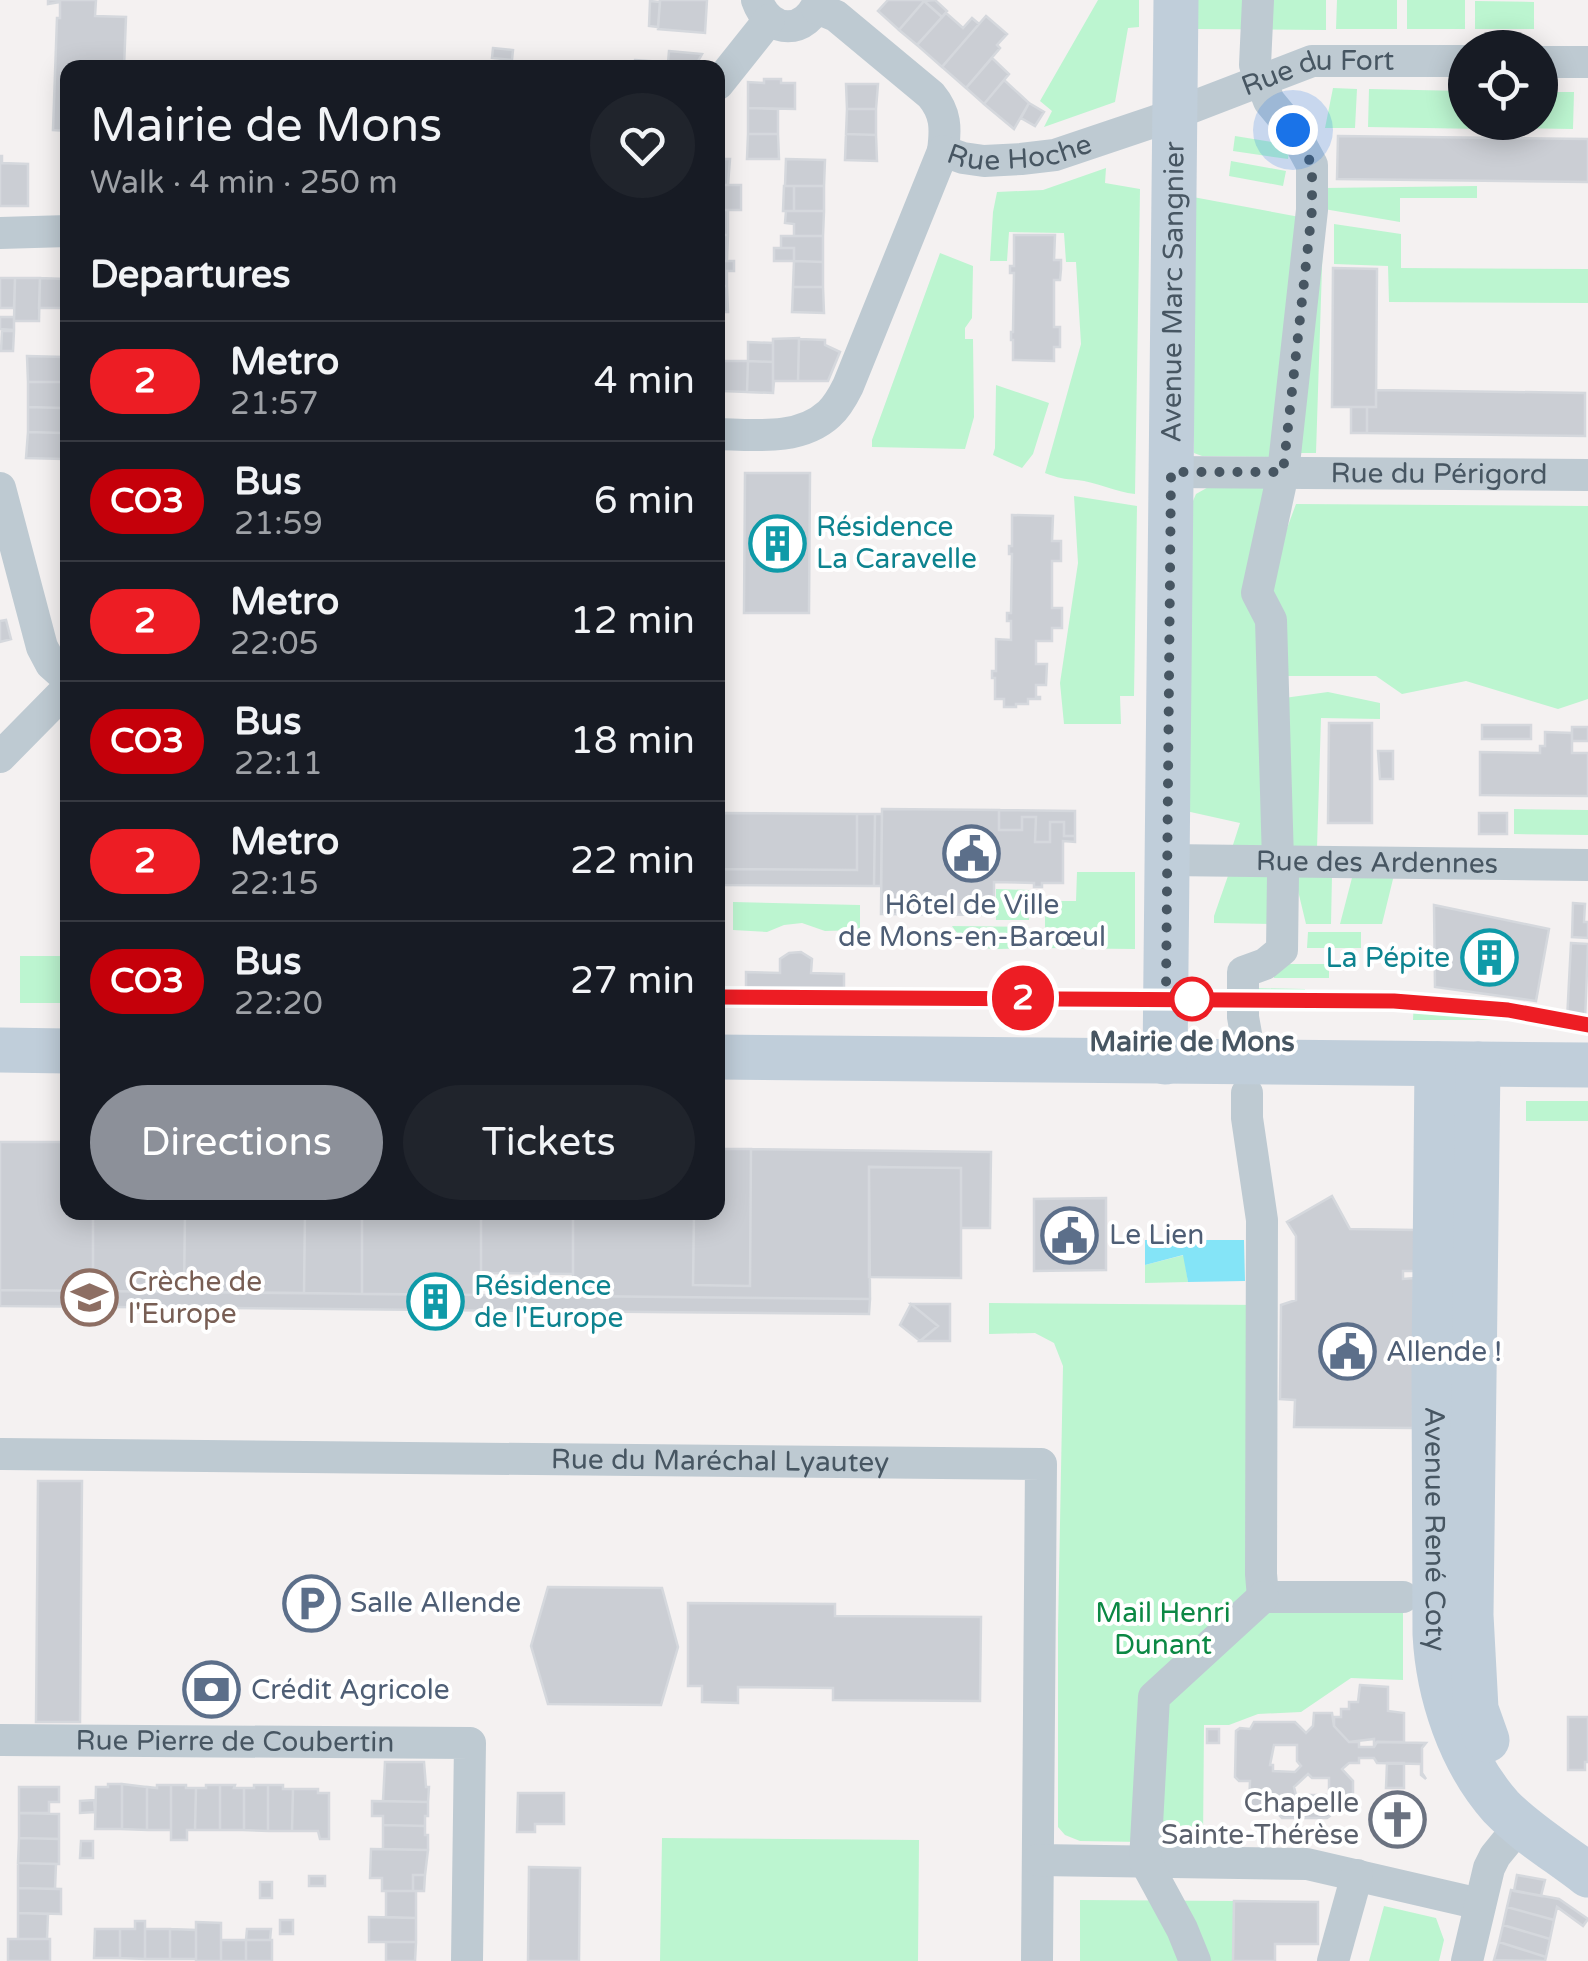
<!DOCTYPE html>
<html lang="en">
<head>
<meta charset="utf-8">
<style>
	:root { --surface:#171b24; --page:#20242c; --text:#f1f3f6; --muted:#9ea1a6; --line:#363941; --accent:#8c9099 }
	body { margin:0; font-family:"Varela Round",sans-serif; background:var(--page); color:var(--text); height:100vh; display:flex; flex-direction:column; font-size:38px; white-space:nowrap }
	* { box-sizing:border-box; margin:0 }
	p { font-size:32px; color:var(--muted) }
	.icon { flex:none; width:55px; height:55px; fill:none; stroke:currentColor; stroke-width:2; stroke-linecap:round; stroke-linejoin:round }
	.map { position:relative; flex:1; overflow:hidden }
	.sheet { position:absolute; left:60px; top:60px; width:665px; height:1160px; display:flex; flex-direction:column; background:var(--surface); border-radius:20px; box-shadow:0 5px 25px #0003 }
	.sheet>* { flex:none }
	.badge { padding:0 20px; border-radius:32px; font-size:35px; line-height:65px }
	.fabs { position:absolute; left:1448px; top:30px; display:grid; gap:20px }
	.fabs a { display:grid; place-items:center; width:110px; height:110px; border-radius:50%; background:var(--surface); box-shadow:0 5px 25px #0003; font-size:50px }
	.you { position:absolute; width:50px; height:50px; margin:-25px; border:8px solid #fff; border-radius:50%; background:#1a73e8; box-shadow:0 0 0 15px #1a73e833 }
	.map>.badge { position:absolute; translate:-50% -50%; box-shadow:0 0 0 5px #fff }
	h2 { padding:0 30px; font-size:38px; line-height:90px }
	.round { display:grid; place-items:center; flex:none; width:105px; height:105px; border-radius:52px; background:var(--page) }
	.head { display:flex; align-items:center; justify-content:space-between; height:170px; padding:0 30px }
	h1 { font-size:48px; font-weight:600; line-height:75px }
	.cta { display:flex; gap:20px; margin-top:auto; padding:20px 30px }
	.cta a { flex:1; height:115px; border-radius:60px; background:var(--accent); color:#fff; font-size:40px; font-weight:600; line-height:115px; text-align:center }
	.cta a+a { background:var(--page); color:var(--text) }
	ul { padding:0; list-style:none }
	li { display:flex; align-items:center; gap:30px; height:120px; padding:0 30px; border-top:2px solid var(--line) }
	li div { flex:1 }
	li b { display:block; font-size:38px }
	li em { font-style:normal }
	li .badge { min-width:110px; font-weight:700; text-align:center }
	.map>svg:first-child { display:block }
</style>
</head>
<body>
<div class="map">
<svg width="1588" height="1961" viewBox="0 0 1588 1961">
	<rect width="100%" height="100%" fill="#f4f1f1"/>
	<path fill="#bcf5d0" d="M1098 0H1139V27L1128 28 1115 102 1044 127 1052 111 1040 101Z
		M1196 0H1326V30L1196 29Z
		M1337 0H1397V29H1336Z
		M1407 0H1465V29H1407Z
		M1475 1 1534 2V29H1475Z
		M1333 88 1357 89 1355 128H1325Z
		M1369 89 1465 91V122L1483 123 1482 129 1368 127Z
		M1540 92H1574L1573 129 1495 128V123L1540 122Z
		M1235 136 1290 145 1288 159 1233 151Z
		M1231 161 1286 171 1283 186 1229 176Z
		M1106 168 1105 183 1140 189 1135 494C1116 492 1096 482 1077 480 1064 479 1058 478 1045 473L1081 344 1076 262H1066L1064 233 1009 232 1007 261H990L993 212 997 192 1043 190Z
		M1477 186V198H1400V222L1324 209V188Z
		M1193 197 1305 218 1275 457 1202 456 1194 453Z
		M1334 224 1401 234V268L1588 269V303L1389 302 1388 266 1334 264Z
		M1323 237 1316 453H1293Z
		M940 253 973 266 972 318 965 328V339H973L974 417 965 449 872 447V440Z
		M996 385 1049 403 1033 454 1022 468 993 455 995 448Z
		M1212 485H1274L1260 613 1270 849 1232 848 1240 823 1186 811 1189 510 1196 494Z
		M1074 496 1137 506 1134 696H1120L1121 724H1064L1060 683 1078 563Z
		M1296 504 1588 506V699L1558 709 1466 681 1402 694 1376 676H1282L1263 593Z
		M1328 692 1380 703V719L1321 718 1317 848H1288L1284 698Z
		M1514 809 1588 810V835L1514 834Z
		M1077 872H1135V949L1045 948V901H1076Z
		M1274 872 1273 924 1214 923V916L1229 873Z
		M1294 874 1332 875 1331 924H1306Z
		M1353 874 1394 875 1382 924H1340Z
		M996 889 1029 890V920H996Z
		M733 902 860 905V930L825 931 802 923 784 925 767 932 733 930Z
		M952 926 1029 927 1030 948C998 948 971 956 952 926Z
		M1308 932H1361V948H1307Z
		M20 956H67V1003H20Z
		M1274 964H1329V978H1274Z
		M1250 988 1305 989V1003H1250Z
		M1414 997 1531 1016V1020H1413Z
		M1526 1101H1588V1121H1526Z
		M1184 1255 1188 1282 1145 1283V1265Z
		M989 1303 1263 1305V1597H1403V1680L1351 1678 1301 1712 1258 1714 1229 1725H1204L1203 1843 1080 1841 1065 1835 1058 1827V1629L1063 1366 1054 1343 1035 1333 989 1334Z
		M662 1838 919 1840 918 1961H660Z
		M1080 1900 1234 1901 1233 1961H1080Z
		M1384 1906 1436 1918 1444 1940 1439 1961H1369Z"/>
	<path fill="#84e4f7" d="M1145 1240H1244L1245 1281 1188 1282 1183 1255 1145 1265Z"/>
	<path fill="#cbced4" stroke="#d5d8dd" stroke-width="2.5" fill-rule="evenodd" d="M48 0H96L95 16 126 17 124 68H68V131L53 130 57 18H60V2L48 4Z
		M660 0H707L705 33 658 29Z
		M888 0H925L899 30 878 11Z
		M935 0 947 11 942 17 924 1Z
		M650 1 660 2 658 27 649 26Z
		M924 1 942 17 917 45 899 30Z
		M946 13 963 28 972 18 979 24 942 67 917 45Z
		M986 16 1007 34 997 45 1000 48 966 88 942 67Z
		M493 48 513 50 512 60 492 58Z
		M669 51 702 54 696 65 668 63Z
		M992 58 1009 74 984 104 966 88Z
		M635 60 675 63V68H634Z
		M764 79H781V83H795V109L748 108V82L764 83Z
		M1004 80 1029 103 1014 129 984 104Z
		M846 84H878L876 109H847Z
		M1029 103 1044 112 1035 126 1021 118Z
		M748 108 778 109V134H748Z
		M847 109H876V135L846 134Z
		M748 134H778L779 159H747Z
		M846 134 876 135 877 161 845 160Z
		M1338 136 1588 139V182L1337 179Z
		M0 156H2V163L28 164V206H0Z
		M718 159H730L728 185H718Z
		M786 159 825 160 824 186H785Z
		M718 185H741V210H718Z
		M784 186H794V211H783Z
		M794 186H824V211H794Z
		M718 210H728V235H718Z
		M786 211H824L823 236H794V224L785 223Z
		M718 235H728L727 261H718Z
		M1014 235H1055L1054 260H1061V269L1060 280H1054V327H1060V347H1054V361L1013 360V340H1011V332H1013L1014 273H1010V266H1014Z
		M781 236H823V262L794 261V248H781Z
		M774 248H794V261H774Z
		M718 261H734V271H727V286H718Z
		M794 261 823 262V287H793Z
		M1333 268 1377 269 1376 407H1332Z
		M0 278H15L14 308H0Z
		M15 278H40L39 321H14Z
		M40 278 64 279V308H39Z
		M718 286H727L728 312H718Z
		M793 287H823L824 313 792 312Z
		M0 317H14V330L0 329Z
		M2 331H14L13 351H1Z
		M799 338 798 381H774L773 393V339Z
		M799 339 825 340V345L840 352 828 381H798Z
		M748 342 773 343V362L748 361Z
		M718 349H723L722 391H718Z
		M27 356 64 357 62 382H28Z
		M723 361H748L747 392 722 391Z
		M748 361 773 362V393L747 392Z
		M28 382H62V408L28 407Z
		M1376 390 1585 393V436L1367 433V407H1376Z
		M28 407 62 408V433L28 432Z
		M1351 407H1367V433H1351Z
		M28 432 62 433 63 459 26 458Z
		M745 473H810L809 613H744Z
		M1012 515 1053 516 1052 541H1061V561H1052V608H1062V628H1052V641H1036V664H1047L1046 685H1036V697H1040V699H1028V704H1016V707H1004V699H995V678H992V671H996V639L1011 640V621H1007V613H1011L1012 554H1009V546H1012Z
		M6 620 11 639 0 642V621Z
		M1329 723H1372V823H1328Z
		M1482 725H1531V739H1482Z
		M1572 727H1588V741H1572Z
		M1545 732 1572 733V753H1588V796L1480 795V752L1540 753V746H1545Z
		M1378 751H1393V779H1380Z
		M882 809 999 810V830H1022V817H1036L1035 842H1050V822H1064V836H1075V842L1063 841V883H1042V887H1034V883L994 882V915L881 914Z
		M999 810 1075 811V836H1064V822H1050V842H1035L1036 817H1022V830H999Z
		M718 813 857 814V870L718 869Z
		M1479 813H1507V834H1479Z
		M857 814H875L874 886 718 885V869L857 870Z
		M875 814H882L881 886H874Z
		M1573 903 1585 904 1584 922H1588V938L1572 937Z
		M1434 905 1549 929 1536 1001 1435 987Z
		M1571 943 1588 944 1585 1021 1567 1020Z
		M801 952 812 959 811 973 844 974V990H814V993H746V972L780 973V959L789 953Z
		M0 1142H68V1212H93V1291L0 1290Z
		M718 1149H751L750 1286 693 1285 694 1212H718Z
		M751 1149 991 1152 990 1228H961V1168L869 1167 870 1299 573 1296V1212H694L693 1285 750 1286Z
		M869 1167 961 1168V1278L869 1277Z
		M1332 1196 1350 1229 1415 1230V1271H1403V1279L1414 1278 1413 1428 1294 1427 1295 1400 1280 1399 1281 1305 1296 1300V1236L1287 1222Z
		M1106 1198V1270L1034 1271V1199Z
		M93 1212H185L184 1292 93 1291Z
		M185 1212H305L304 1293 184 1292Z
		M305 1212H362V1294L304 1293Z
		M362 1212H481V1295L362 1294Z
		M481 1212H573V1274L481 1273Z
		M0 1290 870 1299 869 1314 0 1306Z
		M911 1304 938 1326 920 1341 900 1325Z
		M911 1304H950V1341H920L938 1326Z
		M38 1481H82L80 1722H36Z
		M548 1587 662 1588 678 1647 661 1705 548 1704 531 1646Z
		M688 1603 835 1604V1616L981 1617 980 1701 833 1700V1688L738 1687V1703L702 1702V1686H688Z
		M1360 1685 1388 1687V1711L1404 1713V1742H1377L1374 1745V1739L1349 1742 1334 1726V1717H1341V1709H1349V1702H1358Z
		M1314 1713H1332L1334 1726 1349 1742H1359V1747H1374L1377 1742 1426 1743 1422 1748V1773L1426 1779 1421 1775V1764L1377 1763 1374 1758H1359V1763H1349L1342 1769 1353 1781V1807L1350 1810 1331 1811 1330 1816 1327 1818H1282L1279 1815 1278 1810H1252L1249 1806 1250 1781H1239L1235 1777 1236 1731 1240 1728 1250 1729 1254 1722H1295L1306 1733 1313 1726ZM1274 1745H1297V1761L1301 1766 1295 1772 1273 1771V1765H1270ZM1308 1774 1312 1778H1329V1795H1296L1294 1787Z
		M1568 1717H1588V1762H1585V1770H1568Z
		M1207 1729H1219V1743H1207Z
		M385 1762H424L426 1787H429L428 1802 383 1801Z
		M1387 1763H1404V1788H1386Z
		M108 1784H122V1829H95L96 1787H108Z
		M122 1784 147 1787V1830L122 1829Z
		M157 1785H171V1830H147V1787L157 1788Z
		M171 1785H186V1788H196L195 1830H187V1840H171Z
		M206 1785H220V1830H195L196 1788H206Z
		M220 1785H235L234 1788H244V1830H220Z
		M254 1785H268V1831L244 1830V1788H254Z
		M268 1785H283V1789H293L292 1831H268Z
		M19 1787H59V1802H49V1813H19Z
		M293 1789H318V1793H329V1839H320L318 1831H292Z
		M518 1793H564V1824H535V1832H517Z
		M94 1800 95 1812 80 1813V1801Z
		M372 1801 428 1802V1816H425V1826L383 1825V1816H372Z
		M19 1813 59 1814V1839L19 1838Z
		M383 1825 425 1826V1835H428V1850L383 1849Z
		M19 1838 59 1839V1864L18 1863Z
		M81 1841H93V1858H80Z
		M371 1849 428 1850 425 1875H413V1891H382V1878H370Z
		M18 1863 56 1864 55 1889 18 1888Z
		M529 1867 580 1868 579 1961H528Z
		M413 1875H425L424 1891H413Z
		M1517 1875 1545 1880 1541 1896 1514 1891Z
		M309 1876H325V1886H309Z
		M260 1882H272V1898H260Z
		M18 1888 61 1889V1914L18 1913Z
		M1511 1890 1559 1899 1588 1919 1583 1926 1557 1907 1554 1920 1507 1907Z
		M386 1891H416V1918L386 1917Z
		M1234 1901 1318 1902V1944H1275V1961H1233Z
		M1507 1907 1554 1920 1550 1939 1503 1925Z
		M18 1913 48 1914 47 1939H18Z
		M369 1917 416 1918V1942H369Z
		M280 1920H293V1934H280Z
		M135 1921H145V1959L120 1958V1929H135Z
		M196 1922 221 1923V1961H196Z
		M1503 1925 1550 1939 1546 1957 1499 1942Z
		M95 1929H120V1958H94Z
		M145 1929H170V1959H145Z
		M170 1929 196 1930V1959H170Z
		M247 1929H271L270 1940H246Z
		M8 1939H50V1961H8Z
		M221 1940H246V1961H221Z
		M246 1940H272V1961H246Z
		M386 1942H416L415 1961H386Z
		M1499 1942 1546 1957 1545 1961 1494 1960Z"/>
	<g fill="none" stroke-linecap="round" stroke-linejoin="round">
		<g stroke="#becad2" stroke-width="32">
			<path d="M757 0C769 35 807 35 819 0"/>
			<path id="s1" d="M817 8 836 16 931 95C946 113 946 128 943 151L963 158 984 161 1021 159 1055 155 1156 121 1312 61H1465"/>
			<path d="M1540 62H1588"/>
			<path d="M718 84 769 20"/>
			<path d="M0 233 68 231"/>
			<path d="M718 434C754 435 800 441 829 414 837 407 843 396 848 386L943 151"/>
			<path id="s2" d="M1171 472 1588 475"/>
			<path d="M0 488 42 647 51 664 68 679"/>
			<path d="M0 757 68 688"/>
			<path id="s3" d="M1167 860 1588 865"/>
			<path d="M1248 1045 1243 1017V972L1265 964 1282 950 1283 874 1278 861 1271 620 1257 593 1283 473 1312 210V165L1293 130 1269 101 1255 65 1258 0"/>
			<path d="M1247 1093V1118L1262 1220 1261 1574 1263 1597"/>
			<path id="s4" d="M2 1454 1041 1464 1037 1961"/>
			<path d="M1263 1597H1403"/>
			<path id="s5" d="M0 1740 470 1743 467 1961"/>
			<path d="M1038 1860 1307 1864 1480 1904"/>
			<path d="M1195 1961 1182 1929 1145 1861 1154 1697 1263 1597"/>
			<path d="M1333 1961 1357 1875"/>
			<path d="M1467 1961 1489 1868 1495 1856 1521 1824"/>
		</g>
		<g stroke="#c0ceda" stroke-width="45">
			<path d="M0 1050 68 1051"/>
			<path d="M718 1057 1588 1065"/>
			<path id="s6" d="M1165 1062 1176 0"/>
			<path id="s7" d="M1437 1064 1434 1367 1435 1634C1438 1694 1460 1761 1501 1807 1526 1833 1560 1853 1588 1875"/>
			<path d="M1478 1064 1471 1615 1476 1709 1487 1740"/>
		</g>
	</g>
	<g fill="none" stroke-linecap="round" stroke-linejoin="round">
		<defs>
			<path id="line" d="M718 997 1394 1001 1508 1010 1588 1025"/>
		</defs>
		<use href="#line" stroke="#fff" stroke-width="22"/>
		<use href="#line" stroke="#ed1d24" stroke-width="15"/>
		<path stroke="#475662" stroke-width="10" stroke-dasharray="0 18" d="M1192 999 1166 990 1171 472H1283L1312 210V165L1293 130"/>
	</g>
	<defs>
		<symbol id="building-ring" viewBox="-11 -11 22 22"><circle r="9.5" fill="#fff" stroke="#0f9aa8" stroke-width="1.5"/><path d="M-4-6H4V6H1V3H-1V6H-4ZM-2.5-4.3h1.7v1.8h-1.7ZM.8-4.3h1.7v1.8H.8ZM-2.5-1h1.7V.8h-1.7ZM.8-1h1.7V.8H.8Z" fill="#0f9aa8"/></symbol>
		<symbol id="civic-ring" viewBox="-11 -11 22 22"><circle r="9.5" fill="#fff" stroke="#5c6f8a" stroke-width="1.5"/><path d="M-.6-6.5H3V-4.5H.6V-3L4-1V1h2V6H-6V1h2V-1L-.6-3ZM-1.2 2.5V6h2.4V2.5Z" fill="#5c6f8a"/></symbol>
		<symbol id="school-ring" viewBox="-11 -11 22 22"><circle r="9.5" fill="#fff" stroke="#8d6e63" stroke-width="1.5"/><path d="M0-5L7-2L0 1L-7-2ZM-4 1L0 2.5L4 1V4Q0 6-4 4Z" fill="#8d6e63"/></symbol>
		<symbol id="parking-ring" viewBox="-11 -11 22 22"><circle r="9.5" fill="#fff" stroke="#5c6f8a" stroke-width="1.5"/><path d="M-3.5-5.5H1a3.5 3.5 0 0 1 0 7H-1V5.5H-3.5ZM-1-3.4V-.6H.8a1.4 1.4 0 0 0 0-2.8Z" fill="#5c6f8a"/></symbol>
		<symbol id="bank-ring" viewBox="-11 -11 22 22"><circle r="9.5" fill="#fff" stroke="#5c6f8a" stroke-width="1.5"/><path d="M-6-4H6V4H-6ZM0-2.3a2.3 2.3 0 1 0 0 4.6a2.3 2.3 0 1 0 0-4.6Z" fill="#5c6f8a"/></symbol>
		<symbol id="church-ring" viewBox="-11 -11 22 22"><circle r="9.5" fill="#fff" stroke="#6b7280" stroke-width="1.5"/><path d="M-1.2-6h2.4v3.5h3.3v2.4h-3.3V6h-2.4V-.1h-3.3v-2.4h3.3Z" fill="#6b7280"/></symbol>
	</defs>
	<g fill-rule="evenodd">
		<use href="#building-ring" x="746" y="512" width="63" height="63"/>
		<use href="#civic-ring" x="940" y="822" width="63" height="63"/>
		<use href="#building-ring" x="1458" y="926" width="63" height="63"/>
		<use href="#civic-ring" x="1038" y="1204" width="63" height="63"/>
		<use href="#school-ring" x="58" y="1266" width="63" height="63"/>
		<use href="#building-ring" x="404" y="1270" width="63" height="63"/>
		<use href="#civic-ring" x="1316" y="1320" width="63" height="63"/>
		<use href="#parking-ring" x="280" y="1572" width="63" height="63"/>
		<use href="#bank-ring" x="180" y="1658" width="63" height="63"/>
		<use href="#church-ring" x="1366" y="1788" width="63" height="63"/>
	</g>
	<circle fill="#fff" stroke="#ed1d24" stroke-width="5" cx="1192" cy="999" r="20"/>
	<g text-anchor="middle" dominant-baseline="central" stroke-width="8" stroke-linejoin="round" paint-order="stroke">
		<g font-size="28" fill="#475662" stroke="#fff">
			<text stroke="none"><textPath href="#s1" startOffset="595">Rue du Fort</textPath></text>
			<text stroke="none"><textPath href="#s1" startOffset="282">Rue Hoche</textPath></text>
			<text stroke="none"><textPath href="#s6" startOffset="770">Avenue Marc Sangnier</textPath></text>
			<text stroke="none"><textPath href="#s2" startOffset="268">Rue du Périgord</textPath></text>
			<text stroke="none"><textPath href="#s3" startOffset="210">Rue des Ardennes</textPath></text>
			<text stroke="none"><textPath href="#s4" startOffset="718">Rue du Maréchal Lyautey</textPath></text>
			<text stroke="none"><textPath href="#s7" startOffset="465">Avenue René Coty</textPath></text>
			<text stroke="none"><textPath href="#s5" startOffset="235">Rue Pierre de Coubertin</textPath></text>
		</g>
		<g font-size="28" fill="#0d838f" stroke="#fff" text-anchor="start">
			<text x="816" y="527">Résidence<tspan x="816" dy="32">La Caravelle</tspan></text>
			<text x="1450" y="958" text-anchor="end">La Pépite</text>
			<text x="474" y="1286">Résidence<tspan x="474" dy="32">de l'Europe</tspan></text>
		</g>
		<g font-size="28" fill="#4e5e75" stroke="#fff" text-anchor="start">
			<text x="972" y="905" text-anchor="middle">Hôtel de Ville<tspan x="972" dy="32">de Mons-en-Barœul</tspan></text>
			<text x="1109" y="1235">Le Lien</text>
			<text x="1386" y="1352">Allende !</text>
			<text x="350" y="1603">Salle Allende</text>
			<text x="251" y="1690">Crédit Agricole</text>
		</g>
		<g font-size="28" font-weight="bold" fill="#475662" stroke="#fff">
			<text x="1192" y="1042">Mairie de Mons</text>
		</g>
		<g font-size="28" fill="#785e54" stroke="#fff" text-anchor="start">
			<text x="128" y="1282">Crèche de<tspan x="128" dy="32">l'Europe</tspan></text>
		</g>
		<g font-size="28" fill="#0c8844" stroke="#fff">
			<text x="1163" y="1613">Mail Henri<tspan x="1163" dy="32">Dunant</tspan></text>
		</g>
		<g font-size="28" fill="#5b616d" stroke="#fff" text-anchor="end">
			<text x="1359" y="1803">Chapelle<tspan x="1359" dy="32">Sainte-Thérèse</tspan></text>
		</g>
	</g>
</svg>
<div class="fabs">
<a><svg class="icon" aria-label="locate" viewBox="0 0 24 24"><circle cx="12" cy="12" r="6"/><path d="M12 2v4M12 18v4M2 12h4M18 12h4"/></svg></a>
</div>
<div class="you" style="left:1293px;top:130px"></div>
<b class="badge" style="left:1023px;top:998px;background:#ed1d24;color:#fff">2</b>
<section class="sheet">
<div class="head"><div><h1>Mairie de Mons</h1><p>Walk · 4 min · 250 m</p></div><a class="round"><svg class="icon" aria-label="heart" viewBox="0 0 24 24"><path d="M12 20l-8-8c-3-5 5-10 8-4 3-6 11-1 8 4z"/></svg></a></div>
<h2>Departures</h2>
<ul>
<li><span class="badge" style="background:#ed1d24;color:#fff">2</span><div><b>Metro</b><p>21:57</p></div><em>4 min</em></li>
<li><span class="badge" style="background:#c5000a;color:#fff">CO3</span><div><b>Bus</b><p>21:59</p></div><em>6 min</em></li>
<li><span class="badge" style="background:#ed1d24;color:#fff">2</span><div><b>Metro</b><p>22:05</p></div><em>12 min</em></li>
<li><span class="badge" style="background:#c5000a;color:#fff">CO3</span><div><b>Bus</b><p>22:11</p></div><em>18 min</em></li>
<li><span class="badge" style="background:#ed1d24;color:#fff">2</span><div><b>Metro</b><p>22:15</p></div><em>22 min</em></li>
<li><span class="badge" style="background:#c5000a;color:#fff">CO3</span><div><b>Bus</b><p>22:20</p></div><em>27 min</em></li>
</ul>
<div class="cta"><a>Directions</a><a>Tickets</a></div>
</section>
</div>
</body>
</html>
